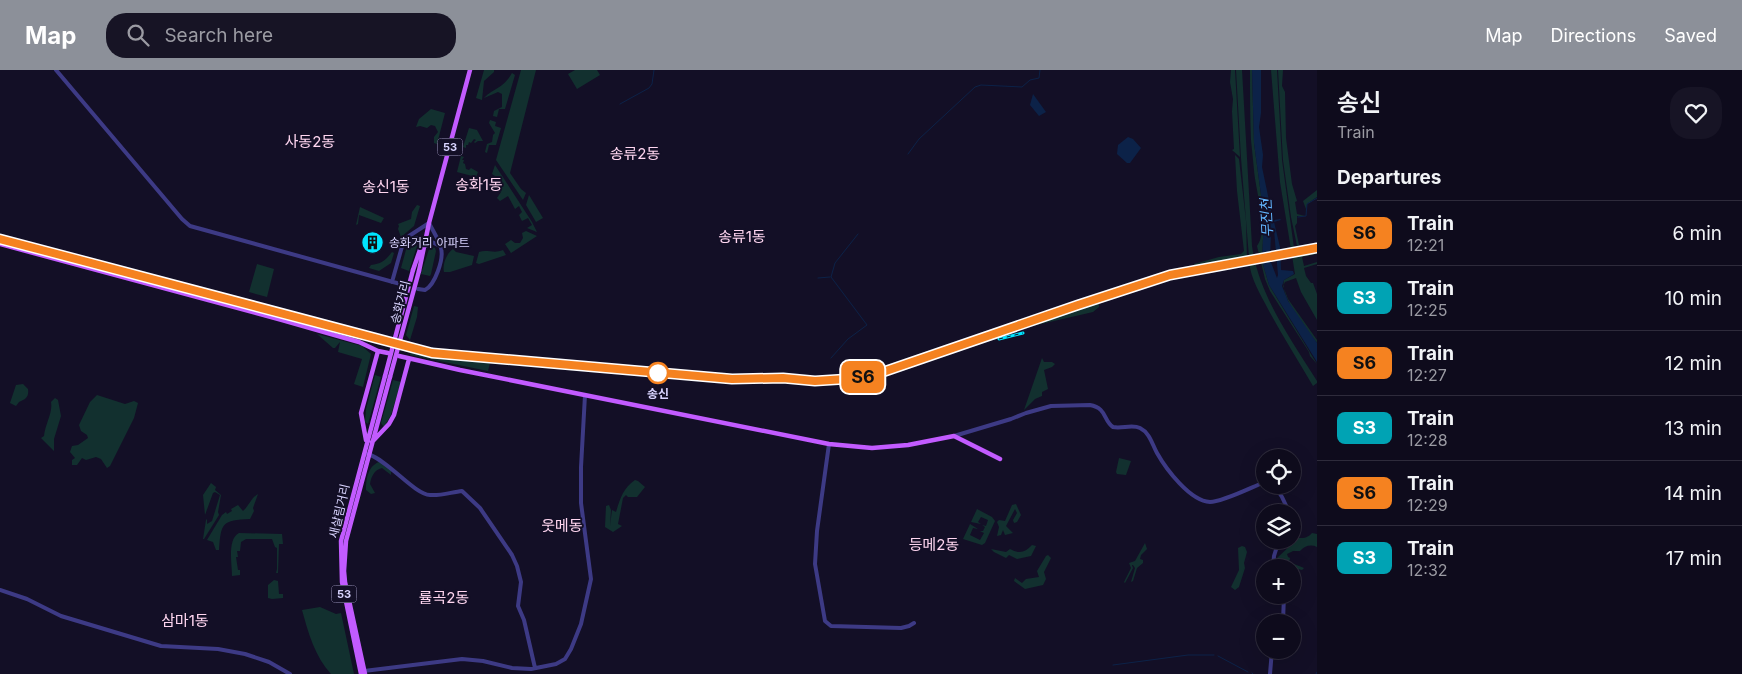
<!DOCTYPE html>
<html lang="en">
<head>
<meta charset="utf-8">
<style>
	:root { --surface:#0e0b1c; --page:#171425; --text:#f1f3f6; --muted:#9b9ba3; --line:#2e2b3b; --accent:#8c9099 }
	body { margin:0; font-family:Inter,"Noto Sans KR",sans-serif; background:var(--page); color:var(--text); height:100vh; display:flex; flex-direction:column; font-size:19px; white-space:nowrap }
	* { box-sizing:border-box; margin:0 }
	p { font-size:16px; color:var(--muted) }
	.icon { flex:none; width:28px; height:28px; fill:none; stroke:currentColor; stroke-width:2; stroke-linecap:round; stroke-linejoin:round }
	.map { position:relative; flex:1; overflow:hidden }
	.panel { display:flex; flex-direction:column; background:var(--surface); width:425px }
	.panel>* { flex:none }
	.badge { padding:0 10px; border-radius:8px; font-size:18px; line-height:32px }
	.tools { position:absolute; left:1256px; top:379px; display:grid; gap:10px }
	.tools a { display:grid; place-items:center; width:45px; height:45px; border-radius:50%; background:var(--surface); box-shadow:0 5px 20px #0002,0 0 0 1px var(--line); font-size:25px }
	.map>.badge { position:absolute; translate:-50% -50%; box-shadow:0 0 0 2px #fff }
	h2 { padding:0 20px; font-size:19px; line-height:45px }
	.round { display:grid; place-items:center; flex:none; width:52px; height:52px; border-radius:20px; background:var(--page) }
	.overview { display:flex; align-items:center; justify-content:space-between; height:85px; padding:0 20px }
	h1 { font-size:24px; font-weight:600; line-height:38px }
	ul { padding:0; list-style:none }
	li { display:flex; align-items:center; gap:15px; height:65px; padding:0 20px; border-top:1px solid var(--line) }
	li div { flex:1 }
	li b { display:block; font-size:19px }
	li em { font-style:normal }
	li .badge { min-width:55px; font-weight:700; text-align:center }
	header { display:flex; align-items:center; gap:30px; box-sizing:border-box; height:70px; padding:0 25px; background:var(--accent); color:#fff }
	header strong { font-size:24px }
	nav { display:flex; gap:28px; margin-inline-start:auto; font-size:18px }
	.search { width:350px; height:45px; background:var(--page); display:flex; align-items:center; gap:12px; box-sizing:border-box; padding:0 18px; border-radius:20px; color:var(--muted); font-size:19px }
	main { display:flex; flex:1; min-height:0 }
	.map>svg:first-child { display:block }
</style>
</head>
<body>
<header>
<strong>Map</strong>
<div class="search"><svg class="icon" aria-label="search" viewBox="0 0 24 24"><circle cx="10" cy="10" r="6"/><path d="M15 15l6 6"/></svg>Search here</div>
<nav><a>Map</a><a>Directions</a><a>Saved</a></nav>
</header>
<main>
<div class="map">
<svg width="1317" height="604" viewBox="0 0 1317 604">
	<rect width="100%" height="100%" fill="#130f26"/>
	<path fill="#12302f" d="M484 0H494V2L484 11 482 30 476 28Z
		M521 0H536L510 103 521 119 526 123 523 130 496 90Z
		M575 0H597L600 5 577 19 568 4Z
		M1231 0H1235L1240 87 1232 80 1234 79 1232 41 1233 29 1230 12Z
		M1236 0H1242L1252 176C1259 226 1291 269 1317 311V313L1313 316C1298 290 1282 265 1268 239 1260 224 1251 209 1249 192L1252 191V187H1249L1241 88Z
		M1250 0H1252L1254 73 1264 147 1262 191 1269 215 1317 294 1310 286 1309 282 1270 221 1265 209 1257 176C1269 161 1255 118 1254 100 1253 90 1252 80 1251 70 1250 46 1250 23 1250 0Z
		M1271 0H1277L1282 90 1294 178 1293 183 1317 180V184L1302 187 1304 196 1317 192V194L1304 198 1306 206 1311 213H1313L1317 224V250L1301 222 1296 208 1285 212 1283 216 1288 229 1317 270V273C1306 258 1280 228 1284 210L1295 204 1280 112Z
		M1278 0H1283L1282 16 1285 22 1286 68 1292 114 1297 131 1295 132 1297 144 1305 146 1306 139 1303 131 1317 120V127L1307 134 1305 146H1297V153L1295 156 1299 175 1297 176 1291 147 1283 90Z
		M512 3 515 5 505 39H499L497 47 493 46 494 41 502 37V24L498 22 484 28C495 17 503 19 512 3Z
		M431 39 445 43 437 74 434 73V67L438 62 435 56 431 55 427 58 420 56 416 57 419 49Z
		M490 50 496 52 495 56 501 58 496 75H489L487 83 485 82 487 74 492 72 493 65 495 63 489 53Z
		M469 58 477 60 483 71H478L475 73 474 72 476 70 474 69 471 73 469 72 468 75H466V78L463 77Z
		M1235 85 1239 89 1246 151 1247 189 1195 198 1194 194 1219 187 1241 184 1244 181 1237 121Z
		M461 86 464 87 462 90H464L463 93 465 94 466 99 469 100 471 98 478 102 476 107 457 102Z
		M495 95 532 152 537 162 527 158 532 155 528 148 522 151 519 145 522 142 519 136 515 139 508 126 500 131 497 128 501 122H495L498 108 492 104Z
		M529 125 543 148 536 152 526 135Z
		M417 135 420 136 414 156 401 167 398 159 399 156 398 154 411 149 412 142Z
		M360 137 384 148 381 153 359 145 358 154 356 155Z
		M526 161 537 166 511 183 505 174 511 170 515 173H520L523 168 522 163Z
		M410 172H414L417 176 409 201 401 198 407 176Z
		M431 177 435 178 436 181 431 204 430 206 421 204 429 179Z
		M453 179 456 182 474 186 472 195 450 202H444C442 194 447 183 453 179Z
		M503 180 506 185 479 194 476 193 479 182C487 179 494 184 503 180Z
		M392 182 394 183 391 193 379 201 369 198 371 195C381 194 386 190 392 182Z
		M257 194 274 199 267 227 249 222Z
		M1094 232 1099 233V237L1093 242 1028 257 1027 255Z
		M414 236 418 237 417 247 410 270 406 265Z
		M317 264 362 276 371 284 363 317 354 314 362 289 338 282 340 272 335 278H333Z
		M402 278 432 284 484 288 483 293H490L488 301 410 285V283L401 280Z
		M1042 288 1044 292H1052L1055 294 1052 297 1044 300 1048 319 1042 322V326L1035 329 1024 340Z
		M375 305 381 307 368 354 365 352 366 339Z
		M393 310 401 312 391 345 384 357 381 353Z
		M23 314 28 319C29 327 26 329 19 332L16 336 10 333 16 315Z
		M97 325 125 334 134 331 138 333 134 348 110 396 107 398 101 389 96 387 86 390 82 388 77 395H72V390L75 388 70 382 72 376 78 375 88 368 87 365 81 361 79 355 90 332Z
		M55 328 58 330 61 346 54 369V381L41 368 44 366C45 354 53 343 51 332Z
		M1119 388 1131 391 1126 405 1117 404 1116 402Z
		M379 392 382 393 391 400V405L382 398C374 400 371 407 370 414L375 423 371 424 366 420C366 409 368 396 379 392Z
		M635 410 638 411 645 417 637 427H628L626 425 623 428 618 454 622 456 613 462 605 457 606 436 609 435 611 440 610 456 612 440 616 442C620 429 623 418 635 410Z
		M211 413 216 417 215 420 221 425 218 442 219 445 204 469H203L206 450 207 449V454L212 451 220 425 215 422 213 423 205 445 203 425Z
		M258 424 253 438 254 441 250 449C222 450 221 453 219 480H216L213 472 207 470 222 445 226 442 227 444 232 441 231 439 238 435 243 441C249 436 251 428 258 424Z
		M1016 434 1021 445 1017 452 1014 453 1013 450 1017 443 1015 439 1006 456 1013 463 1005 465 1003 460 1001 465 997 466 999 457 997 452 999 450 1005 451 1012 435Z
		M977 439 992 447 995 451 985 473 982 475 963 469 970 454 978 459 973 458 970 465 980 470 984 463 980 461H983L985 457 982 455 986 456 988 450 981 447 978 452 981 454 971 452Z
		M239 463 282 464 283 474H279L278 503H276L277 499V478L275 477 272 469H246L241 472 240 481H237L238 487H236L238 500H240V505L232 506C232 494 227 469 239 463Z
		M1312 463 1317 464V477C1311 474 1304 476 1300 481H1293L1287 484 1288 487 1290 488 1289 492 1304 498 1302 500 1278 494 1277 488 1293 473 1294 468C1302 468 1307 469 1312 463Z
		M1145 473 1147 479 1141 485 1140 489 1143 490V493L1137 498 1133 511 1131 512 1135 498 1133 495H1132L1133 498 1125 513 1124 512 1131 498 1129 493 1135 491Z
		M1032 475 1036 476 1031 486 1017 489 1009 485 1006 488 994 482 991 479 1006 482 1010 479C1019 484 1025 483 1032 475Z
		M1242 476 1245 477 1247 482 1244 493 1245 498 1239 517 1235 520 1231 517 1239 500 1238 478Z
		M1048 485 1051 488 1044 502 1046 509 1043 515 1025 519 1014 511 1015 508 1022 513 1026 509 1039 507 1037 501 1046 486Z
		M274 510 278 511 279 524H283V528L272 529 268 528V515Z
		M320 537 336 544 341 543 354 604H331C315 587 308 562 302 540Z"/>
	<path fill="#0c2248" fill-rule="evenodd" d="M1252 0H1261V43L1259 57 1263 85 1262 97 1271 140 1274 150 1280 149 1281 150 1274 152 1280 177 1281 200 1293 201 1294 204 1284 210 1282 216 1288 231 1317 273V292L1269 215 1262 191 1264 147 1254 73ZM1274 160 1278 205 1277 208 1270 190 1271 163Z
		M1033 24 1046 42 1039 46 1030 35Z
		M1128 67 1133 69 1141 78 1130 93H1127L1117 84 1118 75Z"/>
	<g fill="none" stroke-linecap="round" stroke-linejoin="round">
		<path stroke="#0c2248" stroke-width="1" d="M620 34 649 18 652 14 654 0
			M908 84 919 69 975 17 981 15 1022 17 1030 10 1039 8 1040 0
			M1298 147 1306 146 1307 134 1317 128
			M818 208 830 207
			M831 288 848 269 867 255 831 207 835 193 858 164
			M1218 586 1248 602
			M1113 595 1188 585H1214
			M1252 603 1253 604
			M1316 604 1317 602"/>
		<path stroke="#3d3a85" stroke-width="4" d="M56 0 182 149 190 156 404 215
			M406 171 417 168 421 176
			M424 177 432 172 440 176
			M392 212 403 173 409 166 429 153C433 161 439 170 441 178 444 189 435 215 425 220L418 219
			M954 366 1011 349 1026 343 1051 336 1090 335C1107 338 1103 350 1113 357 1122 359 1132 354 1140 358 1150 363 1152 374 1157 383 1166 399 1190 431 1210 432 1223 432 1252 417 1265 412
			M829 374 817 461 815 494 825 551 831 556 901 558 909 556 914 553
			M368 384C389 391 414 424 430 425 441 426 452 422 462 421L480 438 512 485 517 496 521 512 518 536 524 550 535 598
			M1274 415 1282 427 1289 442
			M1273 498 1274 486 1279 470
			M0 520 27 529 61 546 161 576 218 579 245 584 269 592 290 604
			M1283 552 1284 525
			M364 601 462 589 483 591 512 598 531 599 556 594 565 589 571 579 581 554 591 509 581 433V397L585 325
			M1270 604 1272 580"/>
		<path stroke="#c25bff" stroke-width="4.5" d="M0 174 282 250 359 272 378 281 388 283
			M413 200 422 174
			M419 201 429 153 470 0
			M399 286 460 300 829 374 872 378 908 375 954 366 1000 389
			M366 370 361 343 378 281
			M372 372 389 354 394 345 409 289
			M361 604 342 512 341 471 385 306
			M365 604 345 512 344 501 346 471 390 307"/>
		<defs>
			<path id="rail" d="M0 169 432 283 732 309 783 308 815 311 847 309 883 302 1078 235 1170 205 1317 178
				M999 269 1023 263"/>
		</defs>
		<use href="#rail" stroke="#00e5ff" stroke-width="3"/>
		<use href="#rail" stroke="#130f26" stroke-width="1" stroke-dasharray="4" stroke-linecap="butt"/>
		<path stroke="#c25bff" stroke-width="4.5" d="M385 306 413 200
			M390 307 419 201"/>
	</g>
	<g fill="none" stroke-linecap="round" stroke-linejoin="round">
		<defs>
			<path id="line" d="M0 169 432 283 732 309 783 308 815 311 846 309 883 302 1078 235 1170 205 1317 178"/>
		</defs>
		<use href="#line" stroke="#fff" stroke-width="11"/>
		<use href="#line" stroke="#f58220" stroke-width="8"/>
	</g>
	<defs>
		<symbol id="building-disc" viewBox="-11 -11 22 22"><circle r="9.5" fill="#00e5ff" stroke="#130f26"/><path d="M-4-6H4V6H1V3H-1V6H-4ZM-2.5-4.3h1.7v1.8h-1.7ZM.8-4.3h1.7v1.8H.8ZM-2.5-1h1.7V.8h-1.7ZM.8-1h1.7V.8H.8Z" fill="#111"/></symbol>
	</defs>
	<g fill-rule="evenodd">
		<use href="#building-disc" x="360" y="160" width="25" height="25"/>
	</g>
	<circle fill="#fff" stroke="#f58220" stroke-width="2.5" cx="658" cy="303" r="10"/>
	<g text-anchor="middle" dominant-baseline="central" stroke-width="4" stroke-linejoin="round" paint-order="stroke">
		<g fill="#130f26" stroke="#9e99be" stroke-width="1">
			<rect x="437.5" y="68.5" width="25" height="17" rx="4"/>
			<rect x="331.5" y="515.5" width="25" height="17" rx="4"/>
		</g>
		<g font-size="11" font-weight="bold" fill="#d9d4ff">
			<text x="450" y="77">53</text>
			<text x="344" y="524">53</text>
		</g>
		<g font-size="12" fill="#d9d4ff" stroke="#130f26" text-anchor="start">
			<text x="389" y="172">송화거리 아파트</text>
		</g>
		<g font-size="12" fill="#d9d4ff" stroke="#130f26">
			<text transform="translate(400 232) rotate(-75)">송화거리</text>
			<text transform="translate(339 441) rotate(-77)">새살림거리</text>
		</g>
		<g font-size="12" font-weight="bold" fill="#d9d4ff" stroke="#130f26">
			<text x="658" y="323">송신</text>
		</g>
		<g font-size="14" font-style="italic" fill="#62b6ff" stroke="#130f26">
			<text transform="translate(1266 148) rotate(-93)">무진천</text>
		</g>
		<g font-size="15" fill="#ffd6f0" stroke="#130f26">
			<text x="310" y="71">사동2동</text>
			<text x="635" y="83">송류2동</text>
			<text x="479" y="114">송화1동</text>
			<text x="386" y="116">송신1동</text>
			<text x="742" y="166">송류1동</text>
			<text x="562" y="455">웃메동</text>
			<text x="934" y="474">등메2동</text>
			<text x="444" y="527">률곡2동</text>
			<text x="185" y="550">삼마1동</text>
		</g>
	</g>
</svg>
<div class="tools">
<a><svg class="icon" aria-label="locate" viewBox="0 0 24 24"><circle cx="12" cy="12" r="6"/><path d="M12 2v4M12 18v4M2 12h4M18 12h4"/></svg></a>
<a><svg class="icon" aria-label="layers" viewBox="0 0 24 24"><path d="M12 4l9 5-9 5-9-5zM3 14l9 5 9-5"/></svg></a>
<a>+</a>
<a>−</a>
</div>
<b class="badge" style="left:863px;top:307px;background:#f58220;color:#111">S6</b>
</div>
<section class="panel">
<div class="overview"><div><h1>송신</h1><p>Train</p></div><a class="round"><svg class="icon" aria-label="heart" viewBox="0 0 24 24"><path d="M12 20l-8-8c-3-5 5-10 8-4 3-6 11-1 8 4z"/></svg></a></div>
<h2>Departures</h2>
<ul>
<li><span class="badge" style="background:#f58220;color:#111">S6</span><div><b>Train</b><p>12:21</p></div><em>6 min</em></li>
<li><span class="badge" style="background:#00a3b4;color:#fff">S3</span><div><b>Train</b><p>12:25</p></div><em>10 min</em></li>
<li><span class="badge" style="background:#f58220;color:#111">S6</span><div><b>Train</b><p>12:27</p></div><em>12 min</em></li>
<li><span class="badge" style="background:#00a3b4;color:#fff">S3</span><div><b>Train</b><p>12:28</p></div><em>13 min</em></li>
<li><span class="badge" style="background:#f58220;color:#111">S6</span><div><b>Train</b><p>12:29</p></div><em>14 min</em></li>
<li><span class="badge" style="background:#00a3b4;color:#fff">S3</span><div><b>Train</b><p>12:32</p></div><em>17 min</em></li>
</ul>
</section>
</main>
</body>
</html>
